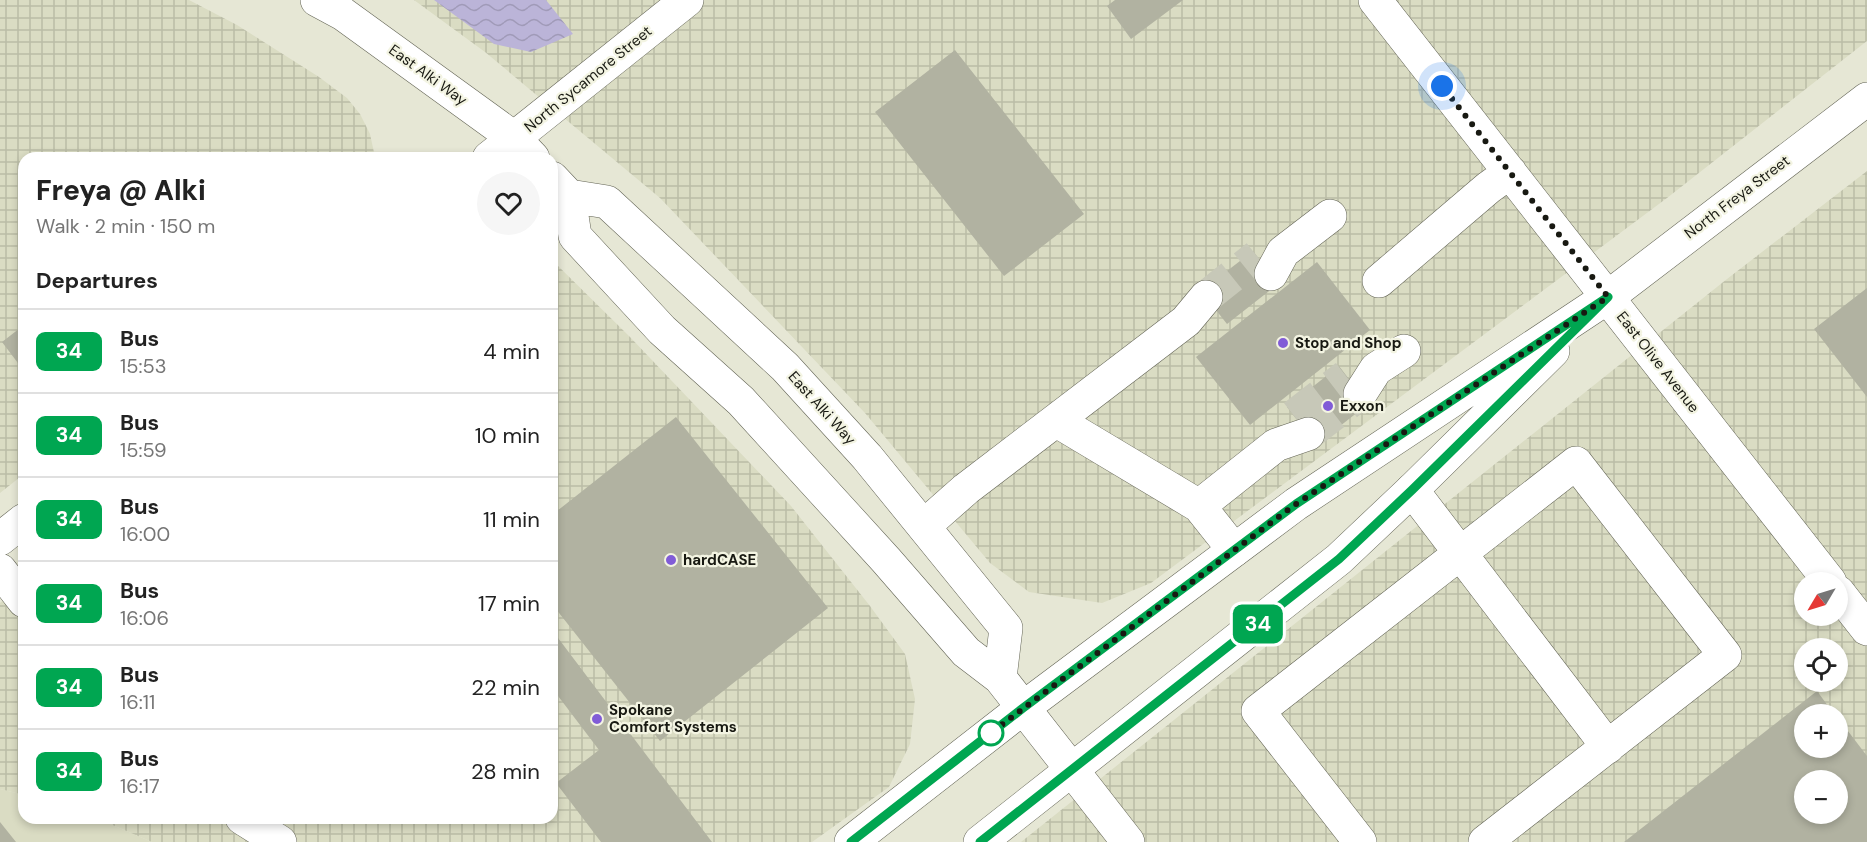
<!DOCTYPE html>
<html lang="en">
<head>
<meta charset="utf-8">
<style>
	:root { --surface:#fff; --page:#f6f6f6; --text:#222; --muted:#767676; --line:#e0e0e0 }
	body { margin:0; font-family:"DM Sans",sans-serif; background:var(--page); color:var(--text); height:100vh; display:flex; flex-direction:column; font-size:22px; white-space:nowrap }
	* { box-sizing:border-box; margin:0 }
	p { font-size:20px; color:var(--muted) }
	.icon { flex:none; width:33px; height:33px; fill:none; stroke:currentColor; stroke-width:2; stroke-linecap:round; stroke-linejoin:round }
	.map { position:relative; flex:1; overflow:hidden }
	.side { position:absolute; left:18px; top:152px; width:540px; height:672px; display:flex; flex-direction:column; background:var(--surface); border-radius:18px; box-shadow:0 3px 9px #0003 }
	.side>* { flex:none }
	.badge { padding:0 12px; border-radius:9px; font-size:21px; line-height:39px }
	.needle { width:39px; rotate:232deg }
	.tools { position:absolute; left:1794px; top:572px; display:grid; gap:12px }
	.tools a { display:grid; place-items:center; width:54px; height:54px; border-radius:50%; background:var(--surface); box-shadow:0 3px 9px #0003; font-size:30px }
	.you { position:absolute; width:30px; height:30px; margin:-15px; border:4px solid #fff; border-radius:50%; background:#1a73e8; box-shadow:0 0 0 9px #1a73e833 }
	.map>.badge { position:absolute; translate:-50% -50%; box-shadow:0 0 0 3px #fff }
	h2 { padding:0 18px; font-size:22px; line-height:54px }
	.round { display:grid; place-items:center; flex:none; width:63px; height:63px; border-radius:32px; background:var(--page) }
	.overview { display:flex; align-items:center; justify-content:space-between; height:102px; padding:0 18px }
	h1 { font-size:28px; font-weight:800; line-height:45px }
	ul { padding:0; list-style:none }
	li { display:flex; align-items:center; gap:18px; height:84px; padding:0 18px; border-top:2px solid var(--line) }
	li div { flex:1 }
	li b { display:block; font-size:22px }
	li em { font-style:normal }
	li .badge { min-width:66px; font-weight:700; text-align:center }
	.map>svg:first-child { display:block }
</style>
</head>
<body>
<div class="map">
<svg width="1867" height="842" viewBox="0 0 1867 842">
	<defs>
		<pattern id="industrial-grid" width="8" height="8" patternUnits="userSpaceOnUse" patternTransform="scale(1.5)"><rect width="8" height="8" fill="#dadcc3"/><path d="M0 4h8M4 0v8" fill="none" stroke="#babca6"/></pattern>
		<pattern id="water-waves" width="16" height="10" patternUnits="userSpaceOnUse" patternTransform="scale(1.5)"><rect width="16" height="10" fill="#bbb4d8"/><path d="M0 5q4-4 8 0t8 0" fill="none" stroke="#a09ab8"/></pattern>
	</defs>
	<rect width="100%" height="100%" fill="#e6e7d5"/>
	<path fill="#dadcc3" d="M0 789 24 795V818H96L152 842H0Z"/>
	<path fill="url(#industrial-grid)" fill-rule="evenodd" d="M0 0H189L237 25 319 77 347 98 360 114 370 134 375 157 24 158V474L0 493Z
		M414 0H1867V41L1667 198 1151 583 1102 603 1029 592 990 563 865 413 660 198 485 52Z
		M1867 171V842H1021L1727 279ZM1804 582H1838V615H1804ZM1804 648H1838V681H1804ZM1804 714H1838V747H1804ZM1804 780H1838V813H1804Z
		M552 260 630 337 791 506 870 606 905 654 915 699 910 744 889 787 812 842H152L96 818H552Z
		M24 584V795L0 789V603Z"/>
	<path fill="url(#water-waves)" d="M434 0H546L573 34 531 52 494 44Z"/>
	<path fill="#b1b2a1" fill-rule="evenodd" d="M1115 0H1183L1131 39 1107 6Z
		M955 50 1084 214 1004 276 875 112Z
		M1253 251 1278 284 1227 324 1201 291Z
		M1317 262 1370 330 1250 425 1196 357Z
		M1867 288V397L1814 329Z
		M24 325V371L2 342Z
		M1339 366 1368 404 1316 445 1287 407Z
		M676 417 828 608 660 741 552 604V515Z
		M552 630 712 842H601L556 783 599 750 552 688Z
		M1817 691 1834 714H1804V747H1838V718L1867 756V842H1624ZM1804 780H1838V813H1804Z
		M0 822 16 842H0Z"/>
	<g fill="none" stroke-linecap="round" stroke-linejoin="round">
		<path stroke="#c7c8b8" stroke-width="33" stroke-dasharray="33 16" stroke-linecap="butt" d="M1206 297 1257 256
			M1294 416 1346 376
			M1308 434 1360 394"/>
		<defs>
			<path id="minor" d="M1375 0 1830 582
				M489 158 687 0
				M1271 274 1283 252 1330 216
				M1379 281 1488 188 1510 172
				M1360 394 1376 369 1404 351
				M1057 421 1199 506 1234 550
				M1412 490 1608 747
				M1199 506 1276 445 1308 434
				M924 526 966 489 1186 321 1206 297
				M0 539 24 520
				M0 570 24 601
				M1838 592 1867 629
				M1072 770 1128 842
				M242 818 280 842
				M1360 842 1258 711 1576 463 1725 655 1485 842"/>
			<path id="major" d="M317 0 343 14 514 138 533 158
				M552 178 569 196 575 236 662 330 741 401 886 560 966 652 1000 678 1072 770
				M569 196 607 202 785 367 867 457 1006 628 1000 678
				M851 842 1023 708 1296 504 1608 297 1867 99
				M980 842 1339 559 1412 490 1553 351"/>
		</defs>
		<use href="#minor" stroke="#636455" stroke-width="34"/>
		<use href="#major" stroke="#636455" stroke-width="34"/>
		<use href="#minor" stroke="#fff" stroke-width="33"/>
		<use href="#major" stroke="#fff" stroke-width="33"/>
	</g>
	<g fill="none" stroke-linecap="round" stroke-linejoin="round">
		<defs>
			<path id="line" d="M851 842 1023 708 1296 504 1608 297 1412 490 1339 559 980 842"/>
		</defs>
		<use href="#line" stroke="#fff" stroke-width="14"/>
		<use href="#line" stroke="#00a651" stroke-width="9"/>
		<path stroke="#181912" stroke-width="6" stroke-dasharray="0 10.8" d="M991 733 988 735 1296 504 1608 297 1442 86"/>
	</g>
	<g fill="#815cd7" stroke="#f3f4e2" stroke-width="2">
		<circle cx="1283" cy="343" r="6"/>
		<circle cx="1328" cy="406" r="6"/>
		<circle cx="671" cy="560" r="6"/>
		<circle cx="597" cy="719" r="6"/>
	</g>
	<circle fill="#fff" stroke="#00a651" stroke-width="3" cx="991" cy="733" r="12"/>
	<g text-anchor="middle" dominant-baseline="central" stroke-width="4.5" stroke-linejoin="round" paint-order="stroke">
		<g font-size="15" fill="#181912" stroke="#f3f4e2">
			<text transform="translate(428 75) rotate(36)">East Alki Way</text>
			<text transform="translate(588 79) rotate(-39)">North Sycamore Street</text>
			<text transform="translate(1737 197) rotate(-37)">North Freya Street</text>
			<text transform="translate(1658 362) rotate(52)">East Olive Avenue</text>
			<text transform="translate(822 408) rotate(48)">East Alki Way</text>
		</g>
		<g font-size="15" font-weight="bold" fill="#181912" stroke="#f3f4e2" text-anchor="start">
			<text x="1295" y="343">Stop and Shop</text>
			<text x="1340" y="406">Exxon</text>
			<text x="683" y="560">hardCASE</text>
			<text x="609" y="710">Spokane<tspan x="609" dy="17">Comfort Systems</tspan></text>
		</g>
	</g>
</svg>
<div class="tools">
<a><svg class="needle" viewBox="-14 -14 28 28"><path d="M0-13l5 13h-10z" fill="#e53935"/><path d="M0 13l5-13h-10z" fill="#767676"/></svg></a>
<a><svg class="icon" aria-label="locate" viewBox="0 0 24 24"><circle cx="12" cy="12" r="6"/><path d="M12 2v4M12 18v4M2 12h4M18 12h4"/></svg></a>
<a>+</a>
<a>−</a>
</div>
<div class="you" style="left:1442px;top:86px"></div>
<b class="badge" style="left:1258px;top:624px;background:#00a651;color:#fff">34</b>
<section class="side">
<div class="overview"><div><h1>Freya @ Alki</h1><p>Walk · 2 min · 150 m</p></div><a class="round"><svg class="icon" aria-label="heart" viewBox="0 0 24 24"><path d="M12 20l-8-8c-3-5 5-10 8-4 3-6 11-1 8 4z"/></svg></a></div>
<h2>Departures</h2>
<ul>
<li><span class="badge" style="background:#00a651;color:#fff">34</span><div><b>Bus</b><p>15:53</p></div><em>4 min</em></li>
<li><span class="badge" style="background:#00a651;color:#fff">34</span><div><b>Bus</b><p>15:59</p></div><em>10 min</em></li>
<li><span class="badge" style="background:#00a651;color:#fff">34</span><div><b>Bus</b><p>16:00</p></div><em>11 min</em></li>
<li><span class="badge" style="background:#00a651;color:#fff">34</span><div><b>Bus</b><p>16:06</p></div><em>17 min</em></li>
<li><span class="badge" style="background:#00a651;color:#fff">34</span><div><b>Bus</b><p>16:11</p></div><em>22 min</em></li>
<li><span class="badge" style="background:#00a651;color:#fff">34</span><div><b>Bus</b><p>16:17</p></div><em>28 min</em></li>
</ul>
</section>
</div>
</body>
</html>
